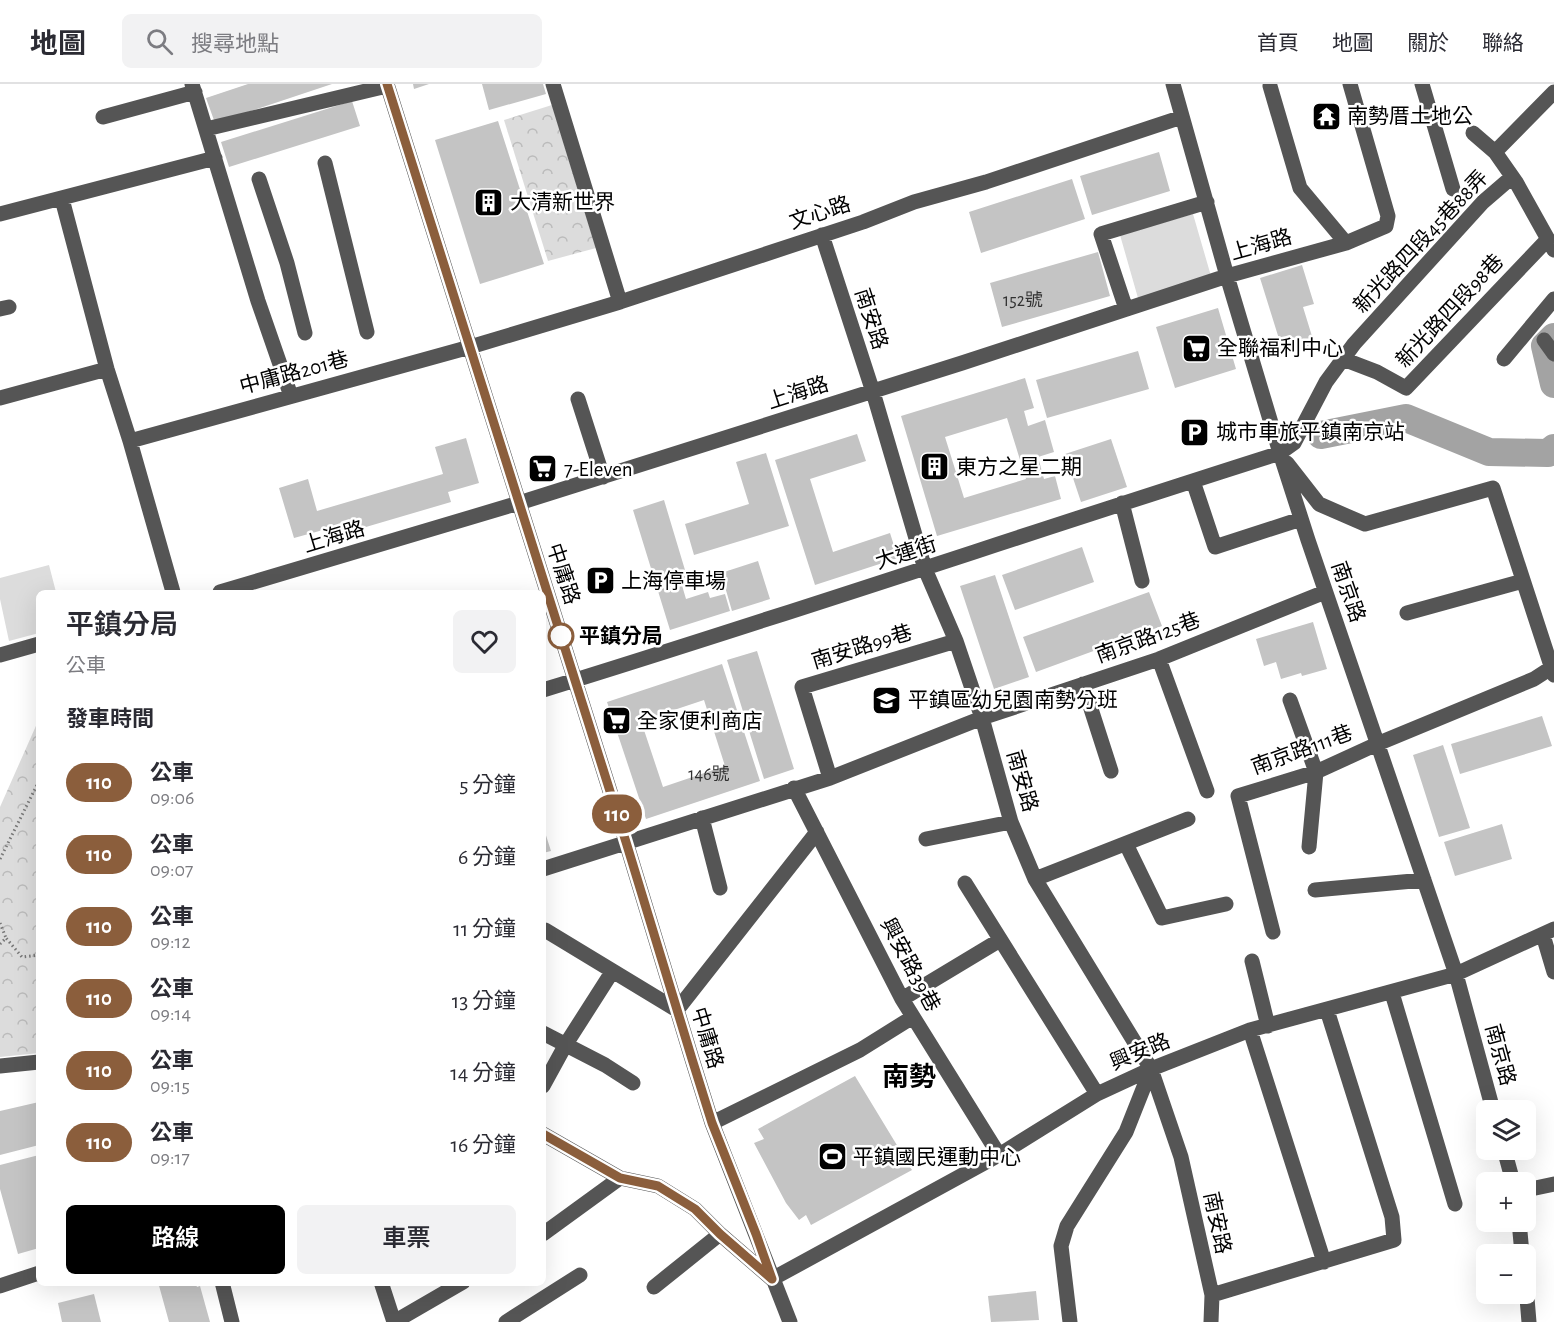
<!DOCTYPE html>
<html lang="zh-TW">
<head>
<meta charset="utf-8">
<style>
	:root { --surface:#fff; --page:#f2f2f3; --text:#2b2b33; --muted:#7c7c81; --line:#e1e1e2; --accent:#000 }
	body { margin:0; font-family:"Alegreya Sans","Noto Sans TC",sans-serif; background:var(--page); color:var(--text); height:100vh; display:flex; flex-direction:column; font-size:22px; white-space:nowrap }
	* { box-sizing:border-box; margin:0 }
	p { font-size:20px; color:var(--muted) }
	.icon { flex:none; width:33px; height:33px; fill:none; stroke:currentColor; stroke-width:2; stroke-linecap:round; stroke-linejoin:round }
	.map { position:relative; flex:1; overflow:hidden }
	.details { position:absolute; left:36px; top:506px; width:510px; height:696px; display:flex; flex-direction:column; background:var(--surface); border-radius:9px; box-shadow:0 6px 24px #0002 }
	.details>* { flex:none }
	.badge { padding:0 12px; border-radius:20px; font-size:21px; line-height:39px }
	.tools { position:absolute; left:1476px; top:1016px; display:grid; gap:12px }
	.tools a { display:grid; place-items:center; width:60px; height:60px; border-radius:9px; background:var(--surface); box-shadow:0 6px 24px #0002; font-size:30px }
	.map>.badge { position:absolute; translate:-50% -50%; box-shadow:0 0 0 3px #fff }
	h2 { padding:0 30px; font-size:22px; line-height:54px }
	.round { display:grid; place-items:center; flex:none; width:63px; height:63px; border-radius:9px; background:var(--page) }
	.summary { display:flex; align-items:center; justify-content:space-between; height:102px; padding:0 30px }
	h1 { font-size:28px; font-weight:600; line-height:45px }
	.button { display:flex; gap:12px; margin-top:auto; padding:12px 30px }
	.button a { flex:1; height:69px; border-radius:9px; background:var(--accent); color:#fff; font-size:24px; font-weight:600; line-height:69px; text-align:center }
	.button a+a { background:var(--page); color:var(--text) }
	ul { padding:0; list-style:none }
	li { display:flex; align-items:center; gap:18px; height:72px; padding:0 30px }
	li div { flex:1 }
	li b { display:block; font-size:22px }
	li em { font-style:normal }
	li .badge { min-width:66px; font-weight:700; text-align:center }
	header { display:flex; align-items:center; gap:36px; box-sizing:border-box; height:84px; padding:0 30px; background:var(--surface); border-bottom:2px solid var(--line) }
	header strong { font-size:28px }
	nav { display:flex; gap:33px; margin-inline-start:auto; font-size:21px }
	.search { width:420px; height:54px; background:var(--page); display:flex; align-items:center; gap:15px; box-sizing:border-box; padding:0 21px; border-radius:9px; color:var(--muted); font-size:22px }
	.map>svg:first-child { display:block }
</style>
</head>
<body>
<header>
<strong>地圖</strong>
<div class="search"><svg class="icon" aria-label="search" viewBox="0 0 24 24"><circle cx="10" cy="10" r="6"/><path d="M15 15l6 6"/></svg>搜尋地點</div>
<nav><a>首頁</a><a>地圖</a><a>關於</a><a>聯絡</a></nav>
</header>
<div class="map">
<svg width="1554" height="1238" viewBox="0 0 1554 1238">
	<defs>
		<pattern id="park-crowns" width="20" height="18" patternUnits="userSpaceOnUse" patternTransform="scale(1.5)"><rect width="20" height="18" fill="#dcdcdc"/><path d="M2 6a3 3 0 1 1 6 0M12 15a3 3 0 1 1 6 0" fill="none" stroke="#bbb"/></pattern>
	</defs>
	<rect width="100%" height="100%" fill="#fff"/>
	<path fill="url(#park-crowns)" d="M552 21 596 164 548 177 504 36Z
		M39 635V969L0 973V723Z"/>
	<path fill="#dcdcdc" d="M1193 130 1213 199 1140 221 1120 151Z
		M49 481 56 508H39V549L9 557 0 515V494Z"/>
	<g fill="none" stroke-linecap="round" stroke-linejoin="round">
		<path stroke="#a3a3a3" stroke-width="28" d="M1554 253 1545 262 1554 300
			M1321 351 1406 334 1489 368 1548 369 1554 364"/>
	</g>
	<path fill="#c4c4c4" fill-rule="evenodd" d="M248 0H332L215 39 206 14Z
		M413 0H429L414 5Z
		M482 0H543L546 10 489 26Z
		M352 17 360 42 229 83 221 58Z
		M498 37 544 180 480 200 435 56Z
		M1159 68 1170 107 1092 131 1080 92Z
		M1072 95 1085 135 981 169 969 128Z
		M1098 168 1110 212 1002 243 990 199Z
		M1302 181 1314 220 1303 223 1315 262 1284 271 1260 194Z
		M1218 224 1236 285 1175 304 1156 243Z
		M1138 267 1149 305 1047 334 1036 296Z
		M1025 294 1034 324 1024 327 1028 342 1045 336 1054 368 1038 373 1044 395 1055 392 1061 415 937 452 901 332ZM1007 334 1026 395 964 414 945 353Z
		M857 350 866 377 810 395 833 468 890 449 898 474 815 501 775 376Z
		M466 354 479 399 448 408 451 418 325 455 323 446 294 454 279 404 308 395 317 427 443 390 435 363Z
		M1111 355 1127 403 1081 418 1065 370Z
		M766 369 789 442 694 471 685 440 749 420 736 378Z
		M664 416 688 496 681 498 686 515 708 508 710 514 725 510 730 527 670 546 633 426Z
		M1082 463 1094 498 1015 526 1002 491Z
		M758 477 770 515 732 527 721 489Z
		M995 491 1029 593 994 605 960 502Z
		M1149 508 1162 542 1036 588 1023 553Z
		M1313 538 1327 585 1302 592 1301 589 1281 595 1276 578 1264 582 1256 555Z
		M757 567 794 685 764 695 727 576Z
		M722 580 760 697 646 735 607 618ZM704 616 725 682 663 703 641 637Z
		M1542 632 1552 662 1460 690 1451 660Z
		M1443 661 1470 744 1439 753 1413 671Z
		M1502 740 1512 775 1455 792 1444 758Z
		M543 742 551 767 543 769Z
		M855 992 912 1086 811 1141 806 1131 799 1136 786 1119 754 1059 764 1055 758 1045Z
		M39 1018V1061L0 1071V1027Z
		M39 1071V1164L18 1170 0 1105V1081Z
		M158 1198H195L197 1203 200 1202 210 1238H169Z
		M1036 1207 1039 1236 991 1238 988 1212Z
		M94 1210 101 1238H62L58 1219Z"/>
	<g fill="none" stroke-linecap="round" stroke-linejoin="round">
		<path stroke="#777" stroke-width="3" stroke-dasharray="1.5 3" stroke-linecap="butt" d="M0 775 39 697
			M0 839 6 854
			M0 860 6 854 22 873 39 871"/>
		<path stroke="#555" stroke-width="15" d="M192 0 258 217 291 312
			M387 0 626 758 692 975 712 1039 790 1238
			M553 0 620 218
			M1173 0 1227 192 1280 369 1308 456 1456 890 1493 1026
			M1422 0 1453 105
			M1270 2 1300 104 1346 159
			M103 33 195 8
			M206 45 387 2
			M1473 49 1495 68 1516 98 1554 166
			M1495 68 1554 8
			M325 79 367 248
			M259 95 287 179 305 249
			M62 115 107 285 130 357 173 508
			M0 130 215 74
			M822 151 873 308 925 485 956 557 982 634 1011 738 1035 795 1151 985 1181 1073 1212 1211 1211 1238
			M0 225 9 223
			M1126 225 1101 150 1207 118
			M1544 256 1554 270
			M1343 275 1377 288 1406 304 1548 155
			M1504 275 1554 215
			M0 314 107 285
			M578 315 603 393
			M130 357 470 263 620 218 863 138 914 118 986 98 1182 33
			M1287 379 1319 420 1365 440 1493 404 1554 591
			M1193 397 1215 463 1301 435
			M1122 419 1142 497
			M220 508 519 419 962 279 1227 192 1346 159 1386 142 1388 132 1350 0
			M1407 529 1523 497
			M0 571 39 560
			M1159 575 1207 707
			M1083 600 1111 687
			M543 606C790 530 1034 447 1280 369L1294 359 1326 298 1354 260 1483 118 1512 93
			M1290 616 1316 688 1309 763
			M830 694 802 603 956 557
			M794 704 902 915 999 1071
			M702 734 720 804
			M926 755 1011 738
			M1126 760 1162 834 1226 820
			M543 785 830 694 982 634 1159 575 1325 508
			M1035 795 1188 735
			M965 799 1097 1010
			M1315 806 1424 796
			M545 846 677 926 817 748
			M1273 848 1238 712 1316 688 1377 660 1534 595 1554 582
			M1543 851 1554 888
			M1252 877 1268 942
			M1392 909 1455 1120
			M902 915 1000 856
			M1250 946 1324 1178
			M543 949 605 981 633 999
			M0 982 39 978
			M543 1002 566 960 612 888
			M712 1039 860 966 913 933
			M543 1050 620 1094 658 1102 695 1125 720 1150 772 1195 999 1071 1097 1010 1151 985 1250 946 1456 890 1554 845
			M1504 1065 1513 1098
			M1526 1106 1554 1100
			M1519 1137 1522 1170
			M543 1150 620 1094
			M222 1198 232 1238
			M381 1198 394 1238
			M0 1202 39 1189
			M1526 1202 1529 1238
			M654 1203 720 1150
			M1212 1211 1394 1156 1392 1133 1327 926
			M394 1238 463 1198
			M506 1238 580 1191
			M1070 1238 1061 1162 1067 1142 1126 1048 1151 985"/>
	</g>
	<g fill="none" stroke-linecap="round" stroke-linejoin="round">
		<defs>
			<path id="line" d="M387 0 626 758 692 975 712 1039 756 1150 772 1195 720 1150 695 1125 658 1102 620 1094 543 1050"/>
		</defs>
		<use href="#line" stroke="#fff" stroke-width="14"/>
		<use href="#line" stroke="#8b5e3c" stroke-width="9"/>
	</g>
	<defs>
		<symbol id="temple-square" viewBox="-11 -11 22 22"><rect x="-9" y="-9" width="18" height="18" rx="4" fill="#000" stroke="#fff"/><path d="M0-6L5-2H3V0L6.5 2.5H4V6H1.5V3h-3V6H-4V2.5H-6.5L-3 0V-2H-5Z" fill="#fff"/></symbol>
		<symbol id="building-square" viewBox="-11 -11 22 22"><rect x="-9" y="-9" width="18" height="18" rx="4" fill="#000" stroke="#fff"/><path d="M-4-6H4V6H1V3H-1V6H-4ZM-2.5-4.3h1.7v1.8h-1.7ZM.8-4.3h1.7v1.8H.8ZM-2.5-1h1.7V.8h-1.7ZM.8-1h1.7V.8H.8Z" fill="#fff"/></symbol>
		<symbol id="supermarket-square" viewBox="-11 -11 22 22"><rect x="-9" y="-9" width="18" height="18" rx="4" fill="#000" stroke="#fff"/><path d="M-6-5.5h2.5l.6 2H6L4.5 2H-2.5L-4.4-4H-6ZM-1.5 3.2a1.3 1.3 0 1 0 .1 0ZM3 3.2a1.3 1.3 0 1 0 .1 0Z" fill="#fff"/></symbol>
		<symbol id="parking-square" viewBox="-11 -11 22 22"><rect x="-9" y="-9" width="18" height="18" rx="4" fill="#000" stroke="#fff"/><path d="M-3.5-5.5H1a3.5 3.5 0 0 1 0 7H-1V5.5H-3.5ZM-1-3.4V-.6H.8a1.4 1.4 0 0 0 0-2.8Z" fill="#fff"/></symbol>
		<symbol id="school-square" viewBox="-11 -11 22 22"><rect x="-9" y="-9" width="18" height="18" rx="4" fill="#000" stroke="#fff"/><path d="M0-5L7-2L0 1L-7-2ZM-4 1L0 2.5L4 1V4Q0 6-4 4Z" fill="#fff"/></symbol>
		<symbol id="stadium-square" viewBox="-11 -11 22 22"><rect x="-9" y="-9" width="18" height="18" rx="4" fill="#000" stroke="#fff"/><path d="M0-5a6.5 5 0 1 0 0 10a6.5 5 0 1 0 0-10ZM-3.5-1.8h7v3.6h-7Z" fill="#fff"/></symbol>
	</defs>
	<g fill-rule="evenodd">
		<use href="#temple-square" x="1310" y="16" width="33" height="33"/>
		<use href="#building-square" x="472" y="102" width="33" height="33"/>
		<use href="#supermarket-square" x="1180" y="248" width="33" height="33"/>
		<use href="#parking-square" x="1178" y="332" width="33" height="33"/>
		<use href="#building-square" x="918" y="366" width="33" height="33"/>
		<use href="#supermarket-square" x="526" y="368" width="33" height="33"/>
		<use href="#parking-square" x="584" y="480" width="33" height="33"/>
		<use href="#school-square" x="870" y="600" width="33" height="33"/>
		<use href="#supermarket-square" x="600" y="620" width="33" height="33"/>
		<use href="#stadium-square" x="816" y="1056" width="33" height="33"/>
	</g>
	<circle fill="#fff" stroke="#8b5e3c" stroke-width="3" cx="561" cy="552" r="12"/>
	<g text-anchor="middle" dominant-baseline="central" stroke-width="5" stroke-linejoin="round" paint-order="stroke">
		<g font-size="18" fill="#313131">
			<text x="1023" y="217">152號</text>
			<text x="709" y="691">146號</text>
		</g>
		<g font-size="21" fill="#000" stroke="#fff" text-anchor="start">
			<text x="1347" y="32">南勢厝土地公</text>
			<text x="510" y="118">大清新世界</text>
			<text x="1217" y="264">全聯福利中心</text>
			<text x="1216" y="348">城市車旅平鎮南京站</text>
			<text x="956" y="383">東方之星二期</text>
			<text x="564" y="385">7-Eleven</text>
			<text x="621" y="497">上海停車場</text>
			<text x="908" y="616">平鎮區幼兒園南勢分班</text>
			<text x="637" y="637">全家便利商店</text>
			<text x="853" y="1073">平鎮國民運動中心</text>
		</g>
		<g font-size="21" fill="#000" stroke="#fff">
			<text transform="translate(820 129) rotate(-18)">文心路</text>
			<text transform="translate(1421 158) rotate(-47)">新光路四段45巷88弄</text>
			<text transform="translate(1261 161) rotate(-16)">上海路</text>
			<text transform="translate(1450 227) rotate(-47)">新光路四段98巷</text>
			<text transform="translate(871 235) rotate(72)">南安路</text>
			<text transform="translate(294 289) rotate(-15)">中庸路201巷</text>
			<text transform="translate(798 309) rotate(-18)">上海路</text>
			<text transform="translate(334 453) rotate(-17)">上海路</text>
			<text transform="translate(906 469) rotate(-18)">大連街</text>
			<text transform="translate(563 490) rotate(72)">中庸路</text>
			<text transform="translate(1348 508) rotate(71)">南京路</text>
			<text transform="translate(1148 554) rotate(-20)">南京路125巷</text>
			<text transform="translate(862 563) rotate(-17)">南安路99巷</text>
			<text transform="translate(1302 666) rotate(-20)">南京路111巷</text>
			<text transform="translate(1022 697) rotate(74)">南安路</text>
			<text transform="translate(910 881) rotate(62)">興安路39巷</text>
			<text transform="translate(707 954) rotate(73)">中庸路</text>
			<text transform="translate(1140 968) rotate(-23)">興安路</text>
			<text transform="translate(1500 971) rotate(75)">南京路</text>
			<text transform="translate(1217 1139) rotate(78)">南安路</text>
		</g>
		<g font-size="21" font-weight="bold" fill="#000" stroke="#fff" text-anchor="start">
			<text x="579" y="552">平鎮分局</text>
		</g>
		<g font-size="27" font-weight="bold" fill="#000" stroke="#fff">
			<text x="909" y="993">南勢</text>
		</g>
	</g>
</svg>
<div class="tools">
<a><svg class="icon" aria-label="layers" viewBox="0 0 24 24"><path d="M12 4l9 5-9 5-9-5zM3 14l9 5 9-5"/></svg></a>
<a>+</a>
<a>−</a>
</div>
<b class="badge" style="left:617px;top:730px;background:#8b5e3c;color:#fff">110</b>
<section class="details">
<div class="summary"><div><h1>平鎮分局</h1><p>公車</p></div><a class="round"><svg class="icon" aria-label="heart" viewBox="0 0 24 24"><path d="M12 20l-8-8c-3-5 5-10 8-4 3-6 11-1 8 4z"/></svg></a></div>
<h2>發車時間</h2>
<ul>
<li><span class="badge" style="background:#8b5e3c;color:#fff">110</span><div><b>公車</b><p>09:06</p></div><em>5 分鐘</em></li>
<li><span class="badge" style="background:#8b5e3c;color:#fff">110</span><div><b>公車</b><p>09:07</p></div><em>6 分鐘</em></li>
<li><span class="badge" style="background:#8b5e3c;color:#fff">110</span><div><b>公車</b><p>09:12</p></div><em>11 分鐘</em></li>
<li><span class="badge" style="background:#8b5e3c;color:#fff">110</span><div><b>公車</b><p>09:14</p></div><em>13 分鐘</em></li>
<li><span class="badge" style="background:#8b5e3c;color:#fff">110</span><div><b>公車</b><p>09:15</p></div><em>14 分鐘</em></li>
<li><span class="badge" style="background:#8b5e3c;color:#fff">110</span><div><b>公車</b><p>09:17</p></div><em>16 分鐘</em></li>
</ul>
<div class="button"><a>路線</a><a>車票</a></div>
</section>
</div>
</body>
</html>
